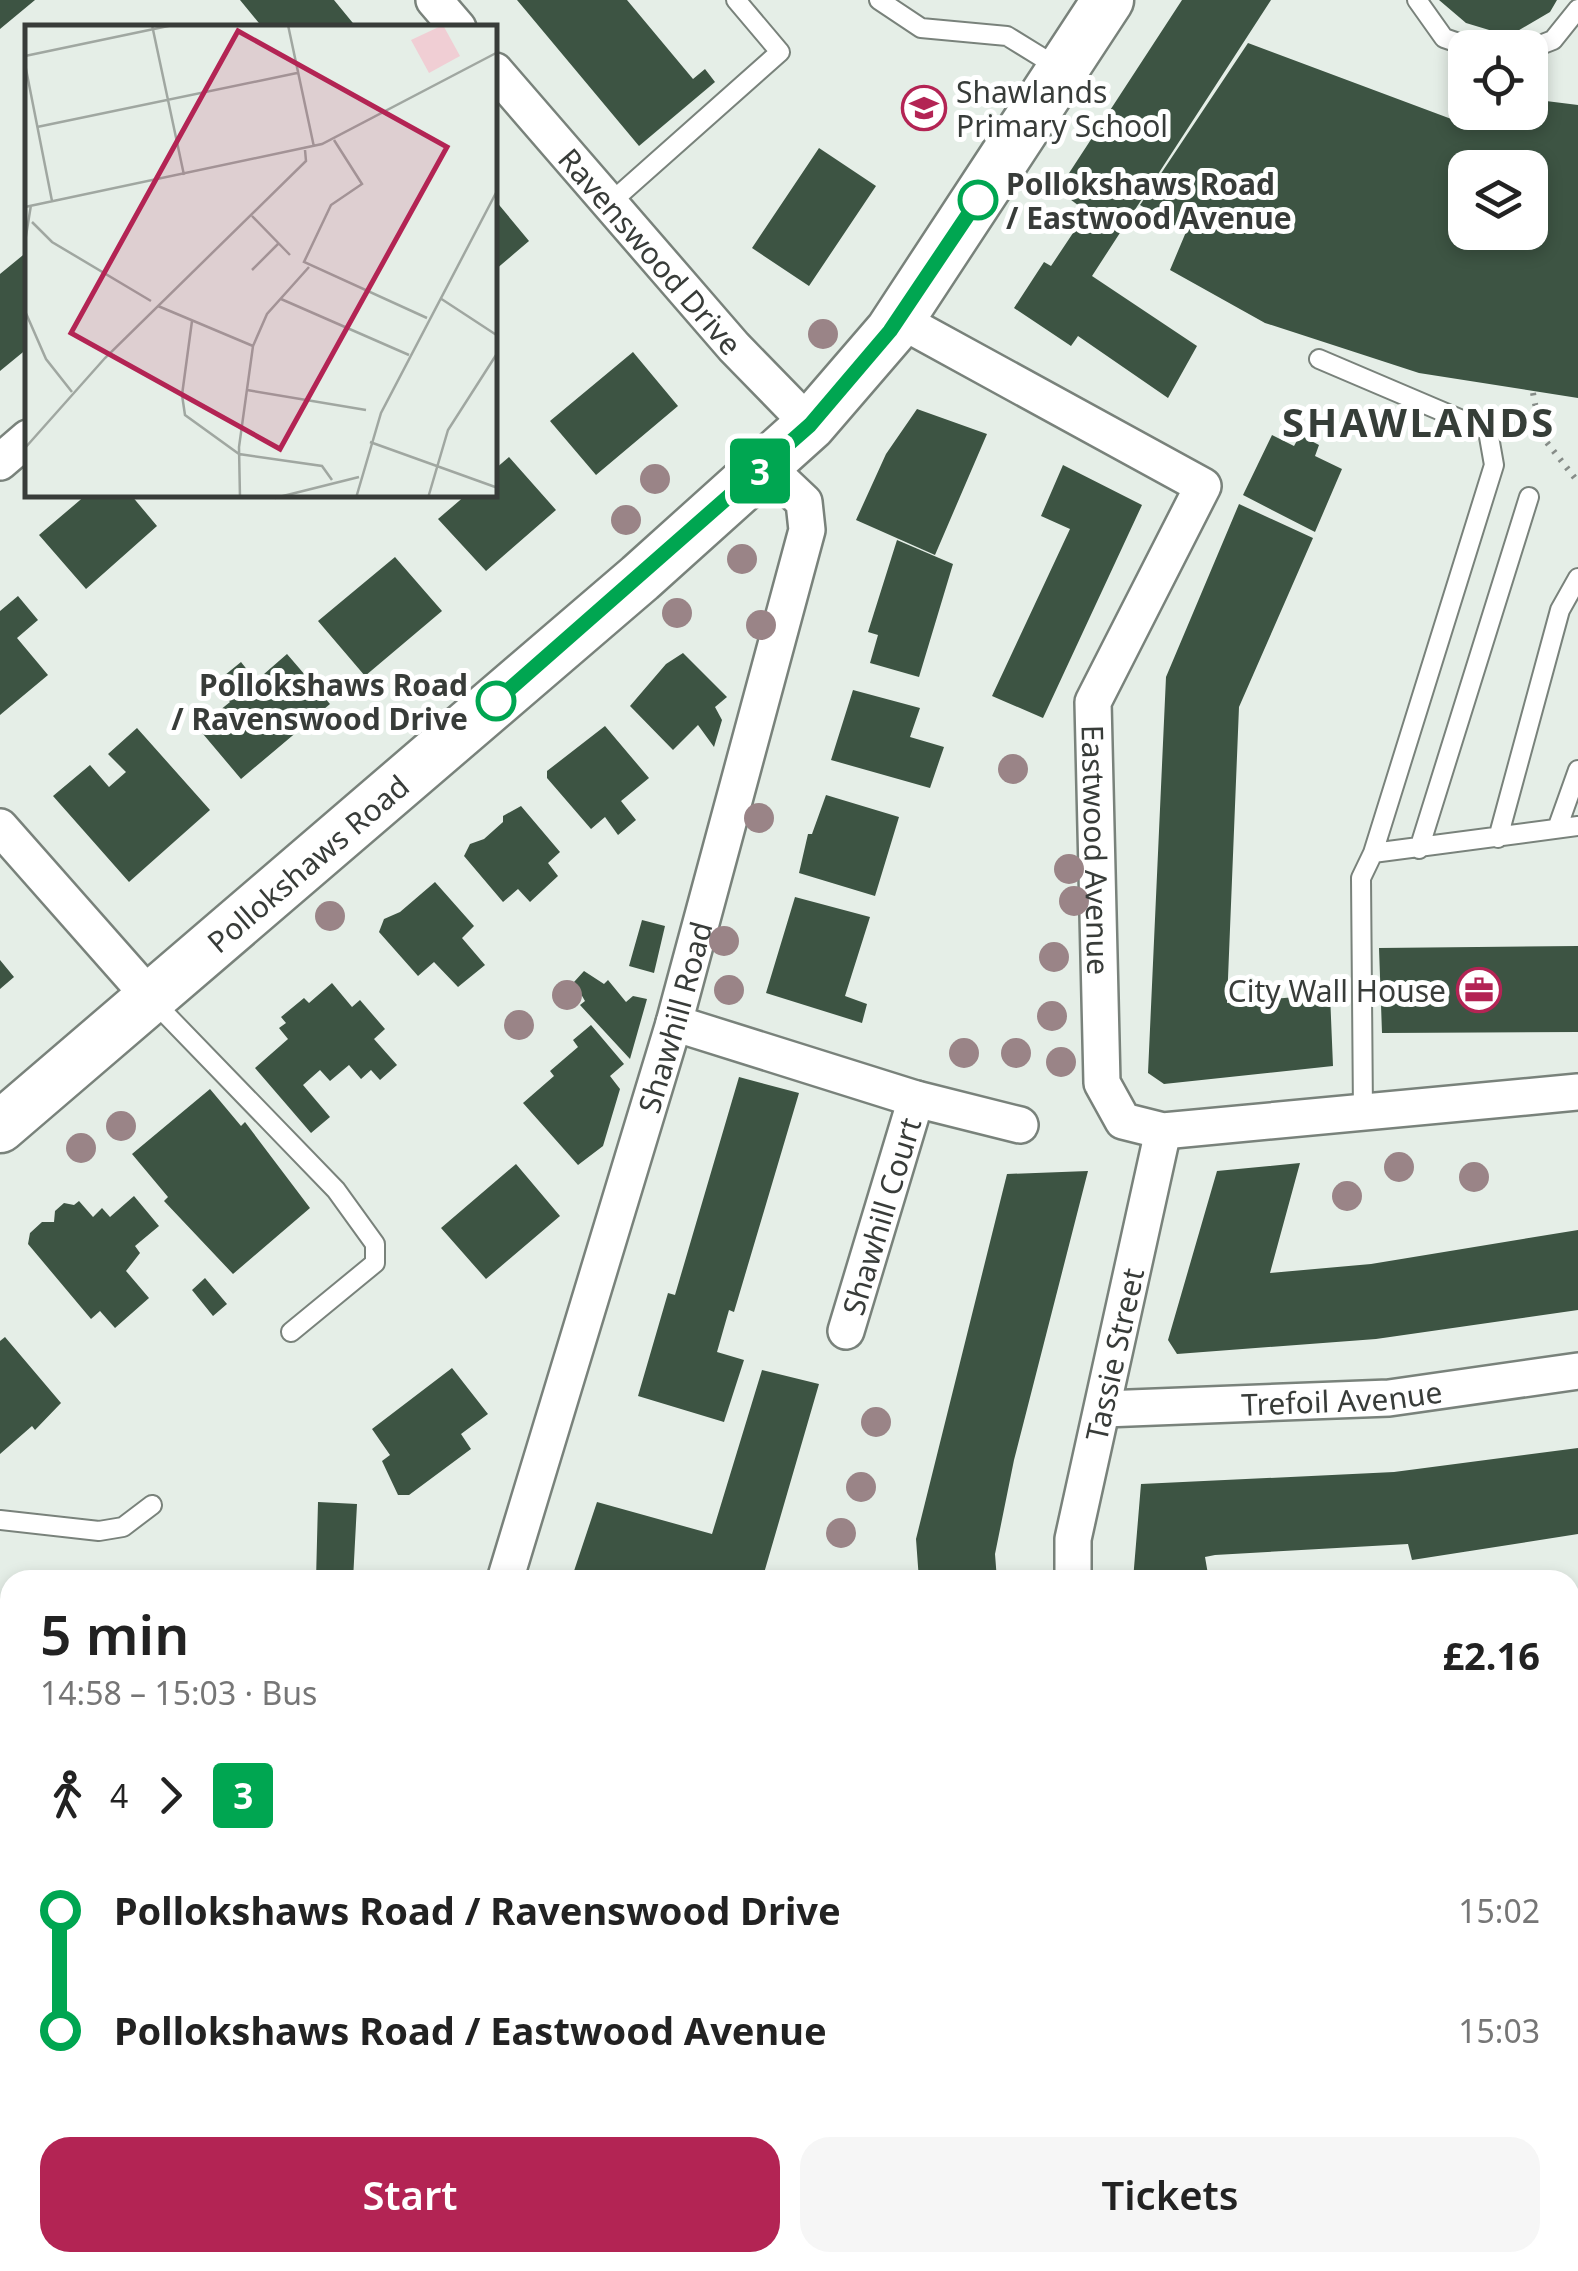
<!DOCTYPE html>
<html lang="en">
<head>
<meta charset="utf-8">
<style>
	:root { --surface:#fff; --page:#f6f6f6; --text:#222; --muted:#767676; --accent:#b32454 }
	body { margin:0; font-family:"Noto Sans",sans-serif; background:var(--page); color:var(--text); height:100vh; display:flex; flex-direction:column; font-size:38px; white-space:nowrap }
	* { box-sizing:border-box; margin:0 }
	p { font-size:32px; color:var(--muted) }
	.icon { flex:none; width:55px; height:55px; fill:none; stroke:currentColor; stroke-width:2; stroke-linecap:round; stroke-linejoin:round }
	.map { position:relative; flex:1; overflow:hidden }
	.details { position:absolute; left:0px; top:1570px; width:1580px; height:702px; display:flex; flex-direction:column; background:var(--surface); border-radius:30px 30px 0 0; box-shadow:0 5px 15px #0003 }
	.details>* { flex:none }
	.badge { padding:0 20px; border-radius:8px; font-size:35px; line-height:65px }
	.tools { position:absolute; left:1448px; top:30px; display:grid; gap:20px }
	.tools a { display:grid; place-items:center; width:100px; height:100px; border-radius:20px; background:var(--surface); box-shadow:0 5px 15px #0003; font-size:50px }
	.map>.badge { position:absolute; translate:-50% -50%; box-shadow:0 0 0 5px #fff }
	.legs { display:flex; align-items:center; gap:15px; height:110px; padding:0 40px; font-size:32px }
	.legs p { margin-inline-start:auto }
	.head { display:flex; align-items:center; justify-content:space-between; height:170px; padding:0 40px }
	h1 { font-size:55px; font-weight:600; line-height:75px }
	.action { display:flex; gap:20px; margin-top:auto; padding:20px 40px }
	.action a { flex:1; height:115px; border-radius:30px; background:var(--accent); color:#fff; font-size:40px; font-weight:600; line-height:115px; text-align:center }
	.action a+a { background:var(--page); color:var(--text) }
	ul { padding:0 40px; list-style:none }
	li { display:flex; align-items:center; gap:35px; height:120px; font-size:38px }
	li i { display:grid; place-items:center; width:15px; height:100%; margin:0 12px; background:currentColor }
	li i::after { content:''; width:25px; height:25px; margin:-12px; border:8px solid; border-radius:50%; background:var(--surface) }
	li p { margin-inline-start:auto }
	li:first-child i { background:linear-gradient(#0000 50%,currentColor 0) }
	li:last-child i { background:linear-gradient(currentColor 50%,#0000 0) }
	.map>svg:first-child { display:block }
</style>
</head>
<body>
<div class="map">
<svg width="1578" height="2271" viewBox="0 0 1578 2271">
	<rect width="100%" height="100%" fill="#e5eee7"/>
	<path fill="#3d5443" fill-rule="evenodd" d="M0 0H35L0 29Z
		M240 0H334L357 28H263Z
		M517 0H627L693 79 705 69 715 82 639 146Z
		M1182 0H1271L1092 276 1197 346 1168 398 1078 336 1071 346 1014 308 1044 262 1051 266 1087 212 1058 190Z
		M1439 0H1557L1550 12 1509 36 1466 23Z
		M1248 43 1454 120 1461 90 1465 112H1530V99L1578 105V398L1419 373 1265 323 1170 270 1186 232 1140 205ZM1465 168H1530V232H1465Z
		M819 148 876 186 809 286 752 248Z
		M495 200 529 241 495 270Z
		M28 251V348L0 371V274Z
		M633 352 678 406 596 475 550 421Z
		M917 409 987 434 935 555 856 520 886 454Z
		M1272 435 1294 446 1300 435 1319 445 1315 456 1342 469 1315 532 1243 495Z
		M509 457 556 510 486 571 438 519 466 495H495V469Z
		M1063 465 1142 505 1043 718 992 696 1070 529 1041 516Z
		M86 495H131L157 526 86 589 39 535Z
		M1239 504 1313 538 1239 707 1227 1003 1330 994 1333 1066 1164 1084 1148 1073 1166 677Z
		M897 540 953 564 919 677 870 663 878 635 868 632Z
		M395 557 442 611 365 676 318 621Z
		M18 596 38 620 17 638 48 675 0 715V611Z
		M683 653 727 697 715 707 722 720 714 747 698 725 673 750 630 706 666 664Z
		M287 654 330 704 241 779 198 728 230 702 214 684 241 662 256 681Z
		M853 690 920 708 910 737 944 747 930 788 831 760Z
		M605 726 649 778 621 801 636 820 618 835 605 817 591 829 547 778V771Z
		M137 728 210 810 129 882 53 796 90 765 109 787 126 772 108 754Z
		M826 795 899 817 875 896 799 873 808 834H812Z
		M521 806 560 852 548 863 558 876 530 902 518 889 503 902 464 856 470 844 484 839 503 822V816Z
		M435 882 474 926 462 938 485 965 458 987 434 962 418 976 379 932 384 919 400 912Z
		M795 897 870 917 845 996 867 1004 862 1023 766 993Z
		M642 920 665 926 654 973 629 966Z
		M1578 946V1032L1382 1033 1379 948Z
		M0 960 14 977 0 989Z
		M584 971 604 984 608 980 626 1002 633 996 647 999 630 1059 580 1005 585 1001 574 982Z
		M332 983 352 1007 360 1000 385 1029 374 1039 397 1065 380 1080 371 1070 361 1079 349 1065 330 1081 320 1070 303 1085 330 1117 311 1133 255 1068 288 1039 279 1028 286 1023 281 1017 304 998 309 1003Z
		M591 1025 624 1064 610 1076 620 1089 603 1146 578 1165 523 1103 554 1076 550 1071 578 1047 573 1040Z
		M739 1077 799 1093 734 1312 729 1310 717 1352 744 1360 724 1422 638 1396 668 1293 675 1295Z
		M210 1089 241 1126 245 1122 310 1208 233 1274 164 1201 168 1197 132 1154Z
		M1300 1163 1270 1273 1371 1264 1578 1230V1310L1376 1339 1177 1354 1168 1340 1217 1171Z
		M516 1164 560 1216 486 1279 441 1228Z
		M1088 1171 1014 1460 995 1554 997 1580H919L916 1539 1007 1174Z
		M134 1196 159 1226 135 1246 140 1253 126 1271 149 1298 115 1328 100 1311 91 1319 28 1244 30 1233 42 1222H54L55 1211 64 1203 74 1205 79 1201 93 1217 102 1208 110 1217Z
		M205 1278 227 1304 213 1316 192 1290Z
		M5 1337 61 1403 35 1430 32 1426 0 1454V1341Z
		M452 1368 488 1414 461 1434 471 1449 409 1495H398L382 1461 390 1455 372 1429Z
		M762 1370 819 1384 762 1580H658L644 1576 643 1580H571L597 1502 712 1534Z
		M1578 1448V1534L1412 1560 1408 1544 1215 1555 1205 1557 1209 1580H1133L1141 1484 1394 1472Z
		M318 1502 357 1504 353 1580H316Z
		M1578 1759V1845L1570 1854V1762Z
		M10 1908V2005H0V1909Z
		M1578 1967V2050L1570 2053V1969Z
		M1578 2205V2271H1396L1418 2262H1570V2208Z
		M365 2262H439L436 2271H362Z
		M687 2262H770L773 2271H690Z
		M910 2262H1184L1230 2266 1232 2271H914Z"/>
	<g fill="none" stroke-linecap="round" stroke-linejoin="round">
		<defs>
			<path id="lane" d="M879 0 921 28 1007 36 1059 68
				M1417 0 1444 38 1473 48
				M1530 49 1553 40 1578 9
				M610 203 780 52 736 0
				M1319 359 1488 431 1494 465 1373 853 1361 878 1363 1112
				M1558 826 1578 770
				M1498 838 1560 610 1578 578
				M1419 849 1529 497
				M1373 853 1578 826
				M154 1002 336 1190 375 1244V1263L291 1332
				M0 1520 99 1531 123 1527 152 1505
				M1570 1623 1578 1620
				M1570 1685 1578 1682"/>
			<g id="street">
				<path d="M434 0 458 28"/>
				<path id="s1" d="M495 71 734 347 810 425"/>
				<path id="s2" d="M898 319 1203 486 1093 702 1102 1083 1123 1121 1163 1131 1578 1092"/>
				<path d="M0 462 28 438"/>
				<path d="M0 827 151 998"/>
				<path d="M674 1023 916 1099 1020 1125"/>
				<path id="s3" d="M846 1331 916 1099"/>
				<path id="s4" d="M1104 1409 1389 1398 1578 1371"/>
				<path id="s5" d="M505 1580 674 1023 807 530 804 502 766 466"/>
				<path id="s6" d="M1073 1580V1539L1163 1131"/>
				<path d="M0 1822 10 1823"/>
				<path d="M1570 1909 1578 1906"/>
				<path d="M835 2262 838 2271"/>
				<path d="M1284 2262 1287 2271"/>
				<path d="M292 2271 294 2262"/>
			</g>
			<g id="secondary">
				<path id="s7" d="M0 1127 640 578 810 425 891 331 1108 0"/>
			</g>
		</defs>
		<use href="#lane" stroke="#79827b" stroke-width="22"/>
		<use href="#street" stroke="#79827b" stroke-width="40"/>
		<use href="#secondary" stroke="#79827b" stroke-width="55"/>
		<path stroke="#868c88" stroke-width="6" stroke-dasharray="2.5 8" stroke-linecap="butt" d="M1533 393 1541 435 1578 482"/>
		<use href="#lane" stroke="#fff" stroke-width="18"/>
		<use href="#street" stroke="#fff" stroke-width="35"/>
		<use href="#secondary" stroke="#fff" stroke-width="50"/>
	</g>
	<g fill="#9a8487">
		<circle cx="823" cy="334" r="15"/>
		<circle cx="655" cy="479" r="15"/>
		<circle cx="626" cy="520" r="15"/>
		<circle cx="742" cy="559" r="15"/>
		<circle cx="677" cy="613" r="15"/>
		<circle cx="761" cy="625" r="15"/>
		<circle cx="1013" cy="769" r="15"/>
		<circle cx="759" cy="818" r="15"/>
		<circle cx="1069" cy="869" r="15"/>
		<circle cx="1074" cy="901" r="15"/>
		<circle cx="330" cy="916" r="15"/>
		<circle cx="724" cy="941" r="15"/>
		<circle cx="1054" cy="957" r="15"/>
		<circle cx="729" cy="990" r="15"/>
		<circle cx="567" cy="995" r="15"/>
		<circle cx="1052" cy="1016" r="15"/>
		<circle cx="519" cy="1025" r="15"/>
		<circle cx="964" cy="1053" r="15"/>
		<circle cx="1016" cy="1053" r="15"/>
		<circle cx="1061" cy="1062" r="15"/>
		<circle cx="121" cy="1126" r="15"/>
		<circle cx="81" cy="1148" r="15"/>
		<circle cx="1399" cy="1167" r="15"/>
		<circle cx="1474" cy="1177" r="15"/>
		<circle cx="1347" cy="1196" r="15"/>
		<circle cx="876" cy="1422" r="15"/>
		<circle cx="861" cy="1487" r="15"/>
		<circle cx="841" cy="1533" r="15"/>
	</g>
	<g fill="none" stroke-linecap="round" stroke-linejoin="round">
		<defs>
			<path id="line-1" d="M496 701 810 425 890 331 978 200"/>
		</defs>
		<use href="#line-1" stroke="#fff" stroke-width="22"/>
		<use href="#line-1" stroke="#00a651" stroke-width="15"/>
	</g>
	<defs>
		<symbol id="school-ring" viewBox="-11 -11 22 22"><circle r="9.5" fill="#fff" stroke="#b32454" stroke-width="1.5"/><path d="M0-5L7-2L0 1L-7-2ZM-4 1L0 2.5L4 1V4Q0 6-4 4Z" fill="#b32454"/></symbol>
		<symbol id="office-ring" viewBox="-11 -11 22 22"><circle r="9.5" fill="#fff" stroke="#b32454" stroke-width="1.5"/><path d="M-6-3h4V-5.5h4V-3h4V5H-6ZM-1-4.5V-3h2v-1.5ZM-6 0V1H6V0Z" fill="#b32454"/></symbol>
	</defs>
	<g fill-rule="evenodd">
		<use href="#school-ring" x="899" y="83" width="50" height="50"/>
		<use href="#office-ring" x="1454" y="965" width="50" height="50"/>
	</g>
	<g fill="#fff" stroke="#00a651" stroke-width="5">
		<circle cx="978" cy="200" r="18"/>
		<circle cx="496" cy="701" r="18"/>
	</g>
	<g text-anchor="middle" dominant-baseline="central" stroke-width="10" stroke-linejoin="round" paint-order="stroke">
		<g font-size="30" fill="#383c39" stroke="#fff" text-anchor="start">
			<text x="956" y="91">Shawlands<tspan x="956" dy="34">Primary School</tspan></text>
			<text x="1446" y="990" text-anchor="end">City Wall House</text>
		</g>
		<g font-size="30" font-weight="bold" fill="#383c39" stroke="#fff" text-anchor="start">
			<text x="1006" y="183">Pollokshaws Road<tspan x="1006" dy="34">/ Eastwood Avenue</tspan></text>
			<text x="468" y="684" text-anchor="end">Pollokshaws Road<tspan x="468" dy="34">/ Ravenswood Drive</tspan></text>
		</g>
		<g font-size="30" fill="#383c39" stroke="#fff">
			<text stroke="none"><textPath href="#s1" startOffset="238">Ravenswood Drive</textPath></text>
			<text stroke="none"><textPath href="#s2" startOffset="738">Eastwood Avenue</textPath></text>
			<text stroke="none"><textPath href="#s7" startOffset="405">Pollokshaws Road</textPath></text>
			<text stroke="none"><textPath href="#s5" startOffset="588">Shawhill Road</textPath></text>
			<text stroke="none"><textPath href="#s3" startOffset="120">Shawhill Court</textPath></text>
			<text stroke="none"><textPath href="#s6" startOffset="230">Tassie Street</textPath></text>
			<text stroke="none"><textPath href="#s4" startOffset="238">Trefoil Avenue</textPath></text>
		</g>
		<g font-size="40" font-weight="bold" letter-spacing="2.5" fill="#363e38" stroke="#fff">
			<text x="1419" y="421">SHAWLANDS</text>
		</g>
	</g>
	<g transform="translate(25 25)">
		<rect width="472" height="472" fill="#e5eee7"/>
		<path d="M418 0 435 31 404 48 386 15Z" fill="#f0ced4"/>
		<path fill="none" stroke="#a0a7a1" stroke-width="2.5" d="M127 0 159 150M263 0 289 122M0 31 148 0M0 39 27 176M12 102 272 48M309 115 337 159 306 180 279 237 402 293M0 182 297 119 473 27M227 191 265 230M7 197 27 217 126 276M0 217 6 180M227 245 253 219M415 273 473 311M256 274 384 330M133 281 228 321M0 286 21 334 47 367M167 296 157 370 160 390 214 429 297 441 307 455M222 365 341 385M345 417 473 463M0 423 80 333 281 136 280 125M215 473 214 422 228 321 242 289 284 242M250 473 334 452M331 473 356 388 473 164M403 473 423 405 473 327"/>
		<path fill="#b32454" fill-opacity="0.15" stroke="#b32454" stroke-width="5" d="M213 6 422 122 255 424 46 308Z"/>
		<rect width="472" height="472" fill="none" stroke="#383c39" stroke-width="5"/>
	</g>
</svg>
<div class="tools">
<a><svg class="icon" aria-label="locate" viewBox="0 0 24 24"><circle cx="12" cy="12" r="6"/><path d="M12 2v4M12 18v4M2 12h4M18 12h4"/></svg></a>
<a><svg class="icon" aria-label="layers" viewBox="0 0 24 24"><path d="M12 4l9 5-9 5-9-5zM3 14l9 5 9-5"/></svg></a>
</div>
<b class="badge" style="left:760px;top:471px;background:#00a651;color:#fff">3</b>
<section class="details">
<div class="head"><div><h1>5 min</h1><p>14:58 – 15:03 · Bus</p></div><b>£2.16</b></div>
<div class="legs"><svg class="icon" aria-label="walk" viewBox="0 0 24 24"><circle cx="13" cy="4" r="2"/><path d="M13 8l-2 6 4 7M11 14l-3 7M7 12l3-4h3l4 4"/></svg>4<svg class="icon" aria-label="forward" viewBox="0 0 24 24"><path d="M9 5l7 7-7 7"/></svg><b class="badge" style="background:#00a651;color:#fff">3</b></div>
<ul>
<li><i style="color:#00a651"></i><b>Pollokshaws Road / Ravenswood Drive</b><p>15:02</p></li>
<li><i style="color:#00a651"></i><b>Pollokshaws Road / Eastwood Avenue</b><p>15:03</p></li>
</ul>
<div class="action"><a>Start</a><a>Tickets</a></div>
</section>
</div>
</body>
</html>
